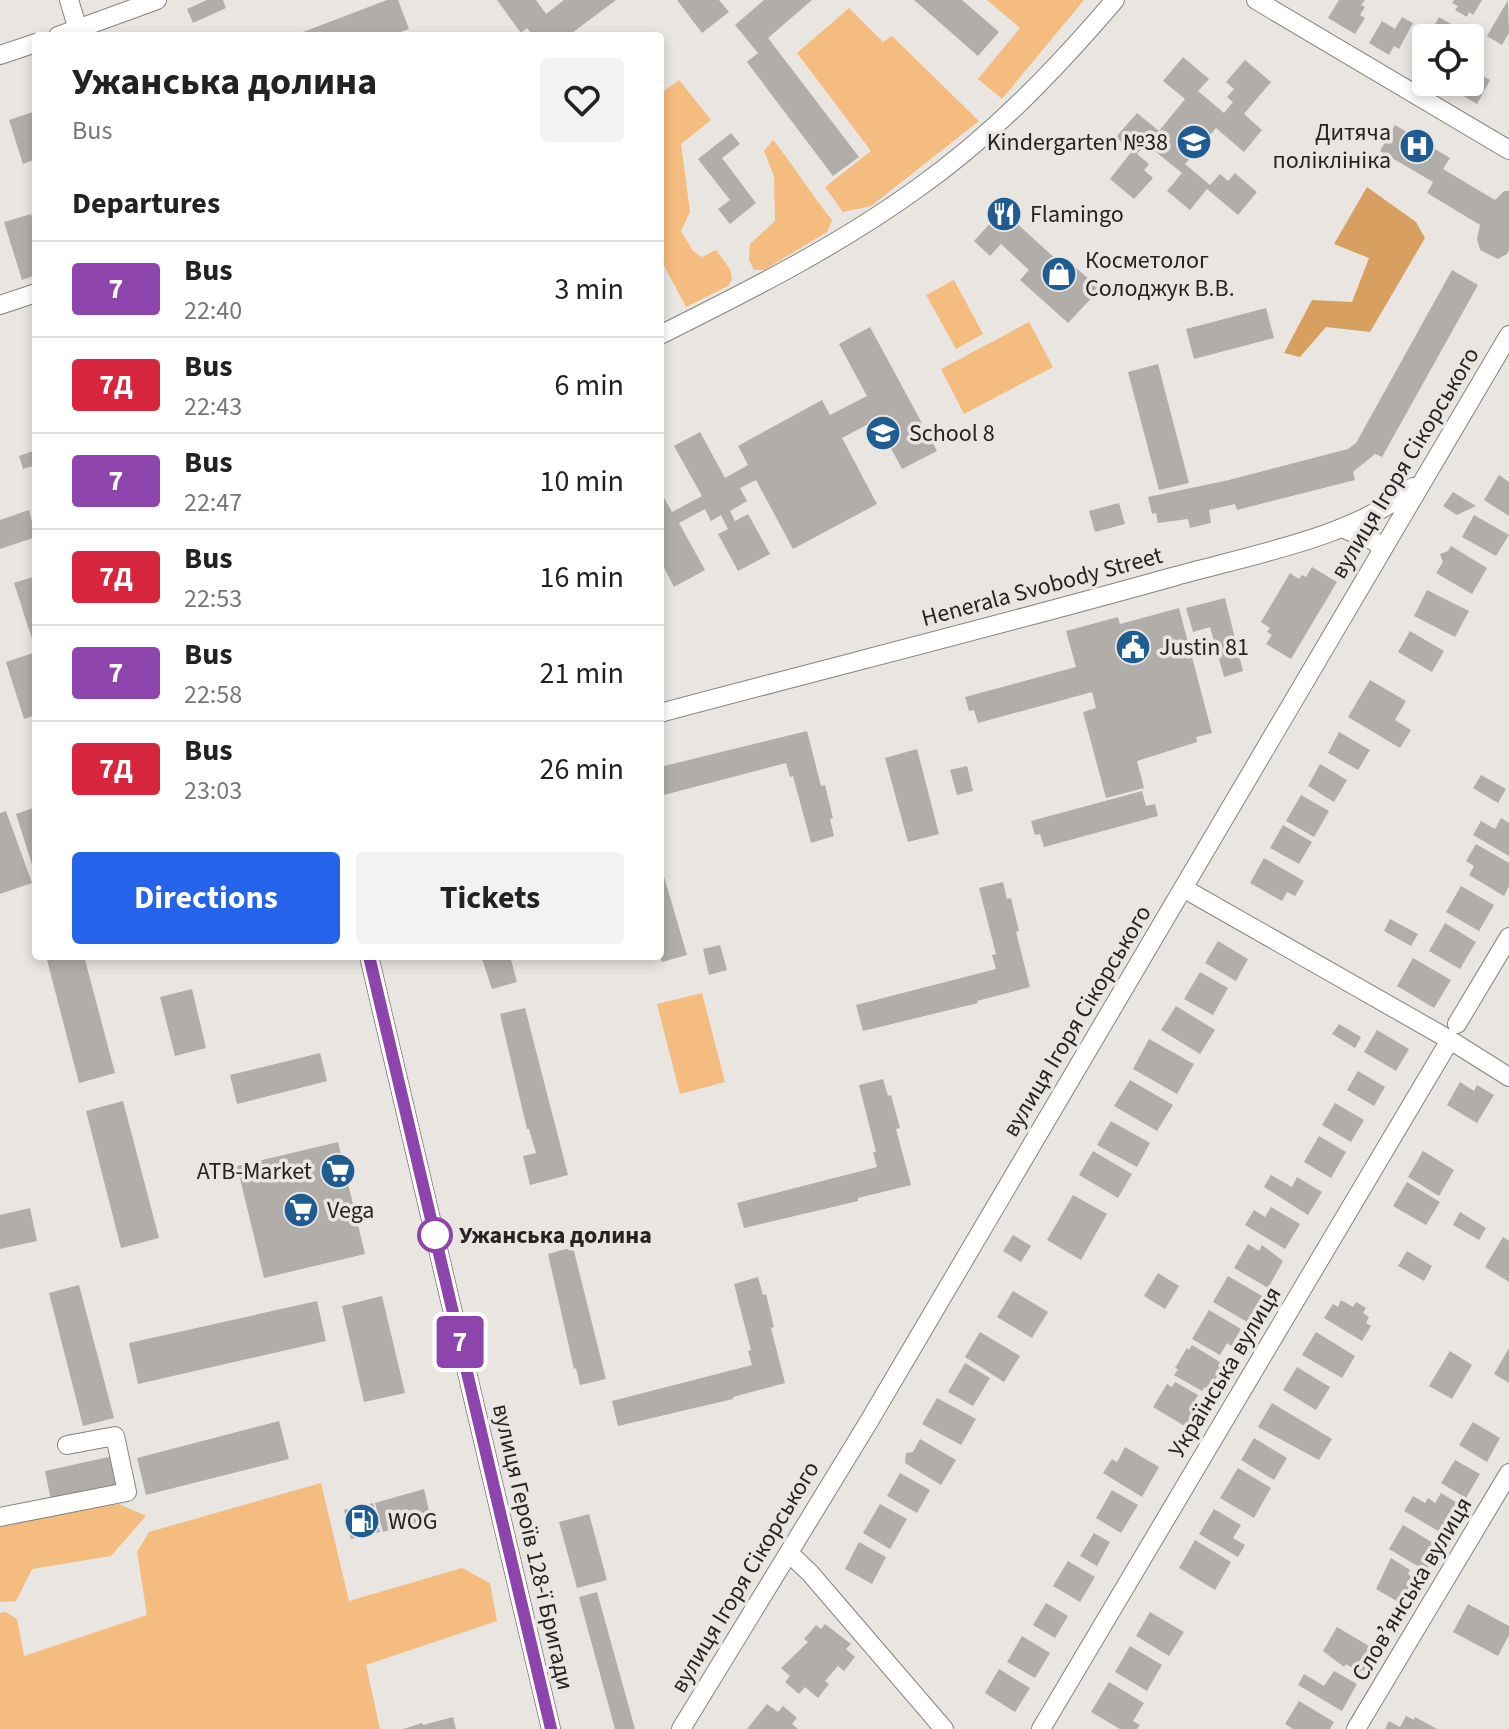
<!DOCTYPE html>
<html lang="en">
<head>
<meta charset="utf-8">
<style>
	:root { --surface:#fff; --page:#f2f2f2; --text:#222; --muted:#767676; --line:#e0e0e0; --accent:#2563eb }
	body { margin:0; font-family:"Source Sans 3",sans-serif; background:var(--page); color:var(--text); height:100vh; display:flex; flex-direction:column; font-size:30px; white-space:nowrap }
	* { box-sizing:border-box; margin:0 }
	p { font-size:26px; color:var(--muted) }
	.icon { flex:none; width:44px; height:44px; fill:none; stroke:currentColor; stroke-width:2; stroke-linecap:round; stroke-linejoin:round }
	.map { position:relative; flex:1; overflow:hidden }
	.details { position:absolute; left:32px; top:32px; width:632px; height:928px; display:flex; flex-direction:column; background:var(--surface); border-radius:8px; box-shadow:0 4px 12px #0003 }
	.details>* { flex:none }
	.badge { padding:0 16px; border-radius:6px; font-size:28px; line-height:52px }
	.controls { position:absolute; left:1412px; top:24px; display:grid; gap:16px }
	.controls a { display:grid; place-items:center; width:72px; height:72px; border-radius:8px; background:var(--surface); box-shadow:0 4px 12px #0003; font-size:40px }
	.map>.badge { position:absolute; translate:-50% -50%; box-shadow:0 0 0 4px #fff }
	h2 { padding:0 40px; font-size:30px; line-height:72px }
	.round { display:grid; place-items:center; flex:none; width:84px; height:84px; border-radius:8px; background:var(--page) }
	.overview { display:flex; align-items:center; justify-content:space-between; height:136px; padding:0 40px }
	h1 { font-size:38px; font-weight:700; line-height:60px }
	.action { display:flex; gap:16px; margin-top:auto; padding:16px 40px }
	.action a { flex:1; height:92px; border-radius:8px; background:var(--accent); color:#fff; font-size:32px; font-weight:700; line-height:92px; text-align:center }
	.action a+a { background:var(--page); color:var(--text) }
	ul { padding:0; list-style:none }
	li { display:flex; align-items:center; gap:24px; height:96px; padding:0 40px; border-top:2px solid var(--line) }
	li div { flex:1 }
	li b { display:block; font-size:30px }
	li em { font-style:normal }
	li .badge { min-width:88px; font-weight:700; text-align:center }
	.map>svg:first-child { display:block }
</style>
</head>
<body>
<div class="map">
<svg width="1509" height="1729" viewBox="0 0 1509 1729">
	<rect width="100%" height="100%" fill="#e9e6e2"/>
	<path fill="#f4bc7e" d="M987 0H1084L1002 99 978 79 1020 28Z
		M849 8 883 42 892 36 979 121 871 206 843 212 825 187 871 151 797 53Z
		M679 80 711 120 681 144 690 212 681 231 693 251 702 257 716 250 730 269 732 279 728 286 686 307 660 258V94Z
		M773 140C794 166 811 194 832 220L827 232 764 270H754L749 260 750 244 775 221 774 176 764 151Z
		M954 280 983 334 956 349 926 295Z
		M1029 322 1053 367 964 414 941 369Z
		M702 993 725 1082 680 1094 657 1004Z
		M321 1483 349 1601 462 1568 490 1583 497 1621 366 1665 380 1729H0V1613L6 1612 17 1619 24 1656 147 1615 137 1552 149 1532Z
		M119 1504 146 1516 111 1556 32 1569 16 1601 0 1602V1525Z"/>
	<path fill="#d8a060" d="M1367 187 1416 222 1425 238 1370 332 1326 327 1300 357 1284 353 1312 300 1352 302 1369 258 1334 244Z"/>
	<path fill="#b1aeaa" d="M207 0H223L226 8 193 23 187 9Z
		M387 0H398L409 29 389 36H304L303 32Z
		M497 0H536L546 14 564 0H616L568 36H533L527 28 521 33Z
		M677 0H719L729 12 702 33Z
		M764 0H812L768 38 859 157 833 176 747 62 758 53 735 25Z
		M914 0H962L999 32 978 56Z
		M1339 0H1365L1361 5 1365 7 1360 15 1365 18 1355 34 1328 18Z
		M1454 0H1482L1473 15 1469 12 1467 17 1455 10 1458 6 1452 3Z
		M1508 0 1509 33 1502 45 1487 36Z
		M1402 17 1413 23 1399 49 1394 46 1389 55 1369 43 1382 21 1395 29Z
		M1439 17 1470 35 1468 38H1427Z
		M1183 57 1209 79 1198 91 1224 113 1233 102 1227 97 1234 89 1226 82 1245 60 1271 82 1244 114 1262 130 1244 152 1216 128 1185 164 1210 185 1220 174 1228 181 1235 173 1257 192 1238 215 1207 189 1190 210 1167 191 1182 173 1146 144 1137 154 1149 164 1144 170 1153 178 1134 199 1110 179 1132 151 1116 137 1137 113 1159 131 1185 99 1163 81Z
		M1470 69 1490 80 1477 104 1455 91 1460 82H1470Z
		M36 111V159L23 164 9 120Z
		M1395 125 1450 158 1443 169 1495 200 1504 191H1509V250L1507 254 1498 259 1480 250 1477 239 1480 225 1427 193 1433 182 1380 151Z
		M731 133 740 144 722 158 756 203 730 224 718 209 730 200 698 159Z
		M1002 210 1068 270 1073 265 1100 289 1068 323 1020 280 1029 270 1001 244 990 256 974 241Z
		M31 214 32 218 36 217V275L22 280 4 222Z
		M1452 270 1478 285 1382 457 1375 454 1353 472 1355 480 1237 510 1235 504 1209 510 1211 523 1190 528 1188 519 1158 523 1156 513 1152 514 1148 497 1229 480 1348 449 1356 443Z
		M1266 308 1274 338 1194 359 1186 329Z
		M870 327 937 451 902 469 876 420 842 438 877 504 793 549 756 480 740 488 747 501 730 511 735 521 748 514 770 554 738 571 718 534 728 529 721 515 711 521 705 509 679 523 705 570 674 587 660 560V498L663 496 672 512 702 496 674 446 700 432 725 478 748 465 738 446 822 400 830 415 867 396 839 344Z
		M1158 364 1189 483 1159 490 1128 372Z
		M33 451 36 465 23 469 19 456Z
		M1499 475 1509 482V516L1484 500Z
		M1453 492 1476 506 1457 515 1443 506Z
		M1119 503 1125 524 1095 532 1089 511Z
		M29 510 36 537 0 549V520Z
		M1474 515 1509 535 1496 556 1462 537Z
		M1451 546 1487 568 1472 594 1436 573 1443 562 1440 554 1448 551Z
		M1312 567 1337 582 1291 659 1266 644 1272 635 1267 632 1270 628 1261 622 1290 573 1299 579 1302 575 1306 577Z
		M36 576V638L32 639 14 583Z
		M1427 590 1469 611 1455 637 1414 616Z
		M1225 598 1243 671 1224 677 1210 627 1193 632 1186 608Z
		M1179 608 1212 733 1196 737 1197 742 1137 761 1144 788 1106 798 1083 712 1096 708 1092 692 978 723 974 710 969 711 965 697 1076 667 1066 631 1118 617 1120 624Z
		M1410 631 1444 651 1432 672 1398 652Z
		M36 652V715L24 719 6 662Z
		M1370 680 1406 701 1395 720 1411 730 1400 748 1348 717Z
		M807 731 821 786 825 785 833 818 830 819 834 836 811 843 793 776 790 777 786 763 660 796V767Z
		M1339 732 1370 750 1358 770 1328 753Z
		M917 749 939 834 908 842 885 758Z
		M1320 764 1347 780 1334 802 1308 786Z
		M967 766 973 791 957 795 950 770Z
		M1481 775 1506 789 1498 803 1473 788Z
		M1142 791 1146 806 1155 804 1158 816 1044 847 1040 834 1035 835 1031 821Z
		M1301 795 1329 811 1314 837 1286 821Z
		M36 807V874H35L16 814Z
		M6 811 32 883 0 894V813Z
		M1501 818 1509 823V856L1473 835 1481 821 1495 829Z
		M1283 825 1312 842 1299 864 1270 848Z
		M1476 844 1509 863V886L1504 896 1469 875 1474 866 1466 861Z
		M1264 858 1304 881 1295 896 1287 892 1282 901 1250 883Z
		M660 863 687 955 662 962 660 956Z
		M1003 882 1007 899 1011 898 1019 931 1016 932 1030 987 977 1001 978 1003 863 1031 856 1005 996 969 992 955 996 954 979 888Z
		M1461 886 1494 905 1479 931 1446 912Z
		M1390 919 1418 934 1411 946 1384 931Z
		M1445 923 1476 942 1460 969 1429 951Z
		M1218 941 1248 959 1236 981 1205 963Z
		M720 945 727 970 709 975 703 949Z
		M46 956H84L115 1073 79 1083Z
		M481 956H510L517 982 492 989Z
		M1413 958 1451 980 1434 1008 1397 986Z
		M1200 972 1228 988 1213 1015 1184 999Z
		M192 989 206 1048 175 1056 160 997Z
		M1176 1006 1215 1030 1200 1054 1161 1030Z
		M525 1008 568 1175 530 1185 523 1156 536 1153 529 1129H527L500 1014Z
		M1339 1024 1361 1037 1355 1048 1332 1034Z
		M1377 1030 1409 1049 1396 1071 1364 1052Z
		M1149 1039 1194 1064 1177 1094 1133 1069Z
		M320 1053 327 1081 237 1104 230 1075Z
		M1358 1071 1385 1087 1374 1106 1347 1090Z
		M883 1079 888 1096 891 1095 900 1128 896 1129 911 1185 858 1198V1201L744 1228 737 1203 877 1167 873 1152H876L859 1085Z
		M1130 1080 1173 1105 1157 1131 1114 1106Z
		M1460 1082 1474 1091 1477 1085 1494 1095 1477 1123 1447 1105Z
		M123 1101 159 1238 121 1248 86 1111Z
		M1335 1103 1364 1120 1351 1142 1322 1125Z
		M1111 1121 1150 1143 1137 1167 1097 1145Z
		M1319 1136 1346 1152 1331 1178 1304 1162Z
		M338 1142 365 1254 264 1278 237 1166Z
		M1093 1151 1132 1174 1118 1198 1079 1175Z
		M1423 1151 1454 1170 1439 1196 1408 1177Z
		M1271 1175 1292 1187 1297 1177 1322 1192 1308 1215 1264 1187Z
		M1407 1182 1440 1202 1426 1225 1393 1206Z
		M1073 1195 1107 1214 1081 1260 1047 1240Z
		M1271 1207 1300 1224 1285 1249 1245 1225 1254 1210 1265 1217Z
		M30 1208 37 1241 0 1249V1215Z
		M1460 1212 1486 1228 1479 1240 1453 1225Z
		M1013 1235 1031 1246 1021 1262 1003 1251Z
		M1503 1237 1509 1241V1282L1485 1267Z
		M1248 1244 1259 1251 1262 1245 1283 1261 1268 1288 1234 1268Z
		M573 1247 606 1379 580 1385 576 1368 574 1369 548 1254Z
		M1407 1251 1432 1266 1424 1281 1398 1266Z
		M1158 1273 1179 1286 1165 1309 1144 1296Z
		M1228 1276 1262 1296 1247 1322 1213 1302Z
		M758 1277 763 1295 766 1294 774 1327 771 1328 785 1383 733 1397V1399L618 1426 612 1401 752 1365 748 1351 751 1350 734 1284Z
		M79 1285 114 1418 83 1426 49 1293Z
		M1013 1291 1048 1312 1032 1338 997 1317Z
		M382 1296 405 1393 364 1402 342 1306Z
		M1341 1300 1353 1307 1356 1302 1366 1308 1363 1313 1369 1317 1366 1323 1371 1326 1362 1341 1324 1318 1333 1304 1338 1307Z
		M317 1301 326 1341 138 1384 129 1343Z
		M1209 1310 1241 1329 1231 1346 1227 1343 1220 1355 1192 1339Z
		M980 1332 1020 1356 1004 1382 965 1357Z
		M1316 1332 1355 1356 1342 1378 1302 1355Z
		M1192 1345 1220 1362 1218 1366 1222 1368 1209 1390 1205 1387 1202 1391 1174 1375 1178 1369 1175 1368 1187 1348 1189 1350Z
		M1509 1348V1383L1494 1374Z
		M1450 1351 1472 1365 1452 1399 1429 1386Z
		M965 1363 990 1378 973 1406 948 1392Z
		M1297 1367 1330 1387 1316 1410 1283 1390Z
		M1175 1382 1198 1395 1195 1400 1202 1405 1188 1428 1153 1407 1167 1384 1172 1387Z
		M937 1398 976 1419 961 1445 922 1424Z
		M1272 1403 1332 1439 1319 1460 1258 1427Z
		M279 1421 289 1459 146 1495 137 1458Z
		M1473 1422 1500 1438 1487 1462 1459 1445Z
		M1254 1438 1287 1458 1274 1480 1241 1460Z
		M920 1439 956 1460 941 1485 905 1463 906 1453 913 1452Z
		M1125 1447 1159 1467 1142 1497 1103 1473 1112 1459 1117 1462Z
		M113 1456 119 1487 51 1501 45 1471Z
		M1455 1460 1480 1474 1466 1498 1441 1483Z
		M1238 1468 1271 1488 1254 1518 1220 1498Z
		M900 1473 930 1490 917 1513 887 1496Z
		M424 1489 431 1519 383 1532 375 1503Z
		M1112 1490 1138 1505 1121 1533 1096 1518Z
		M1441 1493 1459 1504 1445 1535 1404 1511 1413 1496 1425 1503 1428 1498 1435 1503Z
		M373 1503 380 1532 351 1539 344 1510Z
		M880 1504 907 1519 890 1549 863 1533Z
		M1214 1509 1241 1525 1233 1538 1245 1545 1238 1557 1199 1534Z
		M589 1514 607 1580 577 1588 559 1522Z
		M1403 1525 1440 1547 1426 1571 1389 1549Z
		M1094 1533 1110 1542 1097 1566 1080 1556Z
		M1195 1540 1231 1562 1215 1590 1179 1568Z
		M859 1542 886 1557 872 1584 845 1569Z
		M1391 1558 1410 1570 1408 1574 1416 1581 1411 1589 1409 1587 1400 1603 1376 1589Z
		M1068 1561 1095 1577 1080 1602 1053 1586Z
		M597 1592 635 1729H615L579 1597Z
		M1046 1603 1068 1616 1055 1638 1033 1625Z
		M1468 1604 1509 1626V1635L1498 1656 1453 1632Z
		M1150 1612 1184 1632 1169 1656 1136 1636Z
		M825 1624 851 1644 846 1649 855 1657 844 1671 838 1666 825 1681 829 1684 818 1698 805 1687 799 1694 785 1682 790 1676 781 1668 808 1642 804 1639 816 1625 821 1629Z
		M1337 1627 1374 1649 1366 1661 1369 1663 1364 1671 1361 1670 1360 1673 1346 1664 1344 1667 1323 1651Z
		M1022 1636 1050 1653 1035 1678 1007 1662Z
		M1130 1646 1162 1665 1147 1691 1115 1672Z
		M999 1669 1030 1688 1015 1712 985 1693Z
		M1334 1671 1357 1684 1342 1711 1298 1685 1304 1674 1324 1686Z
		M1109 1682 1144 1703 1133 1721 1140 1725 1137 1729H1120L1091 1712Z
		M1299 1701 1334 1722 1330 1729H1293L1285 1724Z
		M767 1704 778 1712 783 1706 797 1718 792 1724 798 1729H747Z
		M1406 1716 1414 1720 1415 1717 1437 1729H1385L1389 1721 1400 1727Z
		M453 1717 456 1729H403L422 1723 423 1725Z"/>
	<g fill="none" stroke-linecap="round" stroke-linejoin="round">
		<defs>
			<path id="minor" d="M69 0 80 36
				M1256 0 1509 150
				M58 36 157 0
				M0 55 36 43
				M0 305 36 293
				M660 335C748 291 838 246 918 188 993 135 1056 69 1115 0
				M1341 528 1374 541 1382 549
				M660 713C832 667 1005 624 1176 576 1247 556 1358 536 1413 487
				M1183 888 1450 1040 1509 1077
				M369 956 551 1729
				M1457 1024 1509 937
				M0 1517 127 1492 115 1436 67 1445
				M789 1553 810 1573 944 1729
				M681 1729 868 1423 1509 335
				M1041 1729 1450 1040
				M1356 1729 1509 1473"/>
		</defs>
		<use href="#minor" stroke="#86827f" stroke-width="20"/>
		<use href="#minor" stroke="#fff" stroke-width="18"/>
	</g>
	<g fill="none" stroke-linecap="round" stroke-linejoin="round">
		<defs>
			<path id="line" d="M369 956 551 1729"/>
		</defs>
		<use href="#line" stroke="#fff" stroke-width="18"/>
		<use href="#line" stroke="#8e44ad" stroke-width="12"/>
	</g>
	<defs>
		<symbol id="school-disc" viewBox="-11 -11 22 22"><circle r="9.5" fill="#1e5c92" stroke="#e9e6e2"/><path d="M0-5L7-2L0 1L-7-2ZM-4 1L0 2.5L4 1V4Q0 6-4 4Z" fill="#fff"/></symbol>
		<symbol id="hospital-disc" viewBox="-11 -11 22 22"><circle r="9.5" fill="#1e5c92" stroke="#e9e6e2"/><path d="M-5-5h3v3.5h4V-5h3V5h-3V1.5h-4V5h-3Z" fill="#fff"/></symbol>
		<symbol id="restaurant-disc" viewBox="-11 -11 22 22"><circle r="9.5" fill="#1e5c92" stroke="#e9e6e2"/><path d="M-5-6h1v4h1v-4h1v4h1v-4h1v5L-1.5 .5V6h-2V.5L-5-1ZM5-6V6H3V1.5H1.5Q1.5-4 5-6Z" fill="#fff"/></symbol>
		<symbol id="shop-disc" viewBox="-11 -11 22 22"><circle r="9.5" fill="#1e5c92" stroke="#e9e6e2"/><path d="M-5-2.5h2.3a2.7 3.5 0 0 1 5.4 0H5L5.5 6h-11ZM-1.5-2.5h3a1.5 2.3 0 0 0-3 0Z" fill="#fff"/></symbol>
		<symbol id="civic-disc" viewBox="-11 -11 22 22"><circle r="9.5" fill="#1e5c92" stroke="#e9e6e2"/><path d="M-.6-6.5H3V-4.5H.6V-3L4-1V1h2V6H-6V1h2V-1L-.6-3ZM-1.2 2.5V6h2.4V2.5Z" fill="#fff"/></symbol>
		<symbol id="supermarket-disc" viewBox="-11 -11 22 22"><circle r="9.5" fill="#1e5c92" stroke="#e9e6e2"/><path d="M-6-5.5h2.5l.6 2H6L4.5 2H-2.5L-4.4-4H-6ZM-1.5 3.2a1.3 1.3 0 1 0 .1 0ZM3 3.2a1.3 1.3 0 1 0 .1 0Z" fill="#fff"/></symbol>
		<symbol id="fuel-disc" viewBox="-11 -11 22 22"><circle r="9.5" fill="#1e5c92" stroke="#e9e6e2"/><path d="M-5.5-6h7V0h2V4h1.3V-2.5L3-4.5l.8-.8L6-3V5H2.5V1h-1V6h-7ZM-4.2-4.7v3.2H.2V-4.7Z" fill="#fff"/></symbol>
	</defs>
	<g fill-rule="evenodd">
		<use href="#school-disc" x="1174" y="122" width="40" height="40"/>
		<use href="#hospital-disc" x="1397" y="126" width="40" height="40"/>
		<use href="#restaurant-disc" x="984" y="194" width="40" height="40"/>
		<use href="#shop-disc" x="1039" y="254" width="40" height="40"/>
		<use href="#school-disc" x="863" y="413" width="40" height="40"/>
		<use href="#civic-disc" x="1113" y="627" width="40" height="40"/>
		<use href="#supermarket-disc" x="318" y="1151" width="40" height="40"/>
		<use href="#supermarket-disc" x="281" y="1190" width="40" height="40"/>
		<use href="#fuel-disc" x="342" y="1501" width="40" height="40"/>
	</g>
	<circle fill="#fff" stroke="#8e44ad" stroke-width="4" cx="435" cy="1235" r="16"/>
	<g text-anchor="middle" dominant-baseline="central" stroke-width="7" stroke-linejoin="round" paint-order="stroke">
		<g font-size="24" fill="#252423" stroke="#e9e6e2" text-anchor="start">
			<text x="1391" y="132" text-anchor="end">Дитяча<tspan x="1391" dy="28">поліклініка</tspan></text>
			<text x="1168" y="142" text-anchor="end">Kindergarten №38</text>
			<text x="1030" y="214">Flamingo</text>
			<text x="1085" y="260">Косметолог<tspan x="1085" dy="28">Солоджук В.В.</tspan></text>
			<text x="909" y="433">School 8</text>
			<text x="1159" y="647">Justin 81</text>
			<text x="312" y="1171" text-anchor="end">ATB-Market</text>
			<text x="327" y="1210">Vega</text>
			<text x="388" y="1521">WOG</text>
		</g>
		<g font-size="24" fill="#252423" stroke="#e9e6e2">
			<text transform="translate(1405 463) rotate(-59)">вулиця Ігоря Сікорського</text>
			<text transform="translate(1042 587) rotate(-15)">Henerala Svobody Street</text>
			<text transform="translate(1077 1021) rotate(-59)">вулиця Ігоря Сікорського</text>
			<text transform="translate(1225 1372) rotate(-59)">Українська вулиця</text>
			<text transform="translate(533 1547) rotate(77)">вулиця Героїв 128-ї Бригади</text>
			<text transform="translate(745 1577) rotate(-59)">вулиця Ігоря Сікорського</text>
			<text transform="translate(1412 1589) rotate(-59)">Словʼянська вулиця</text>
		</g>
		<g font-size="24" font-weight="bold" fill="#252423" stroke="#e9e6e2" text-anchor="start">
			<text x="459" y="1235">Ужанська долина</text>
		</g>
	</g>
</svg>
<div class="controls">
<a><svg class="icon" aria-label="locate" viewBox="0 0 24 24"><circle cx="12" cy="12" r="6"/><path d="M12 2v4M12 18v4M2 12h4M18 12h4"/></svg></a>
</div>
<b class="badge" style="left:460px;top:1342px;background:#8e44ad;color:#fff">7</b>
<section class="details">
<div class="overview"><div><h1>Ужанська долина</h1><p>Bus</p></div><a class="round"><svg class="icon" aria-label="heart" viewBox="0 0 24 24"><path d="M12 20l-8-8c-3-5 5-10 8-4 3-6 11-1 8 4z"/></svg></a></div>
<h2>Departures</h2>
<ul>
<li><span class="badge" style="background:#8e44ad;color:#fff">7</span><div><b>Bus</b><p>22:40</p></div><em>3 min</em></li>
<li><span class="badge" style="background:#d7263d;color:#fff">7Д</span><div><b>Bus</b><p>22:43</p></div><em>6 min</em></li>
<li><span class="badge" style="background:#8e44ad;color:#fff">7</span><div><b>Bus</b><p>22:47</p></div><em>10 min</em></li>
<li><span class="badge" style="background:#d7263d;color:#fff">7Д</span><div><b>Bus</b><p>22:53</p></div><em>16 min</em></li>
<li><span class="badge" style="background:#8e44ad;color:#fff">7</span><div><b>Bus</b><p>22:58</p></div><em>21 min</em></li>
<li><span class="badge" style="background:#d7263d;color:#fff">7Д</span><div><b>Bus</b><p>23:03</p></div><em>26 min</em></li>
</ul>
<div class="action"><a>Directions</a><a>Tickets</a></div>
</section>
</div>
</body>
</html>
